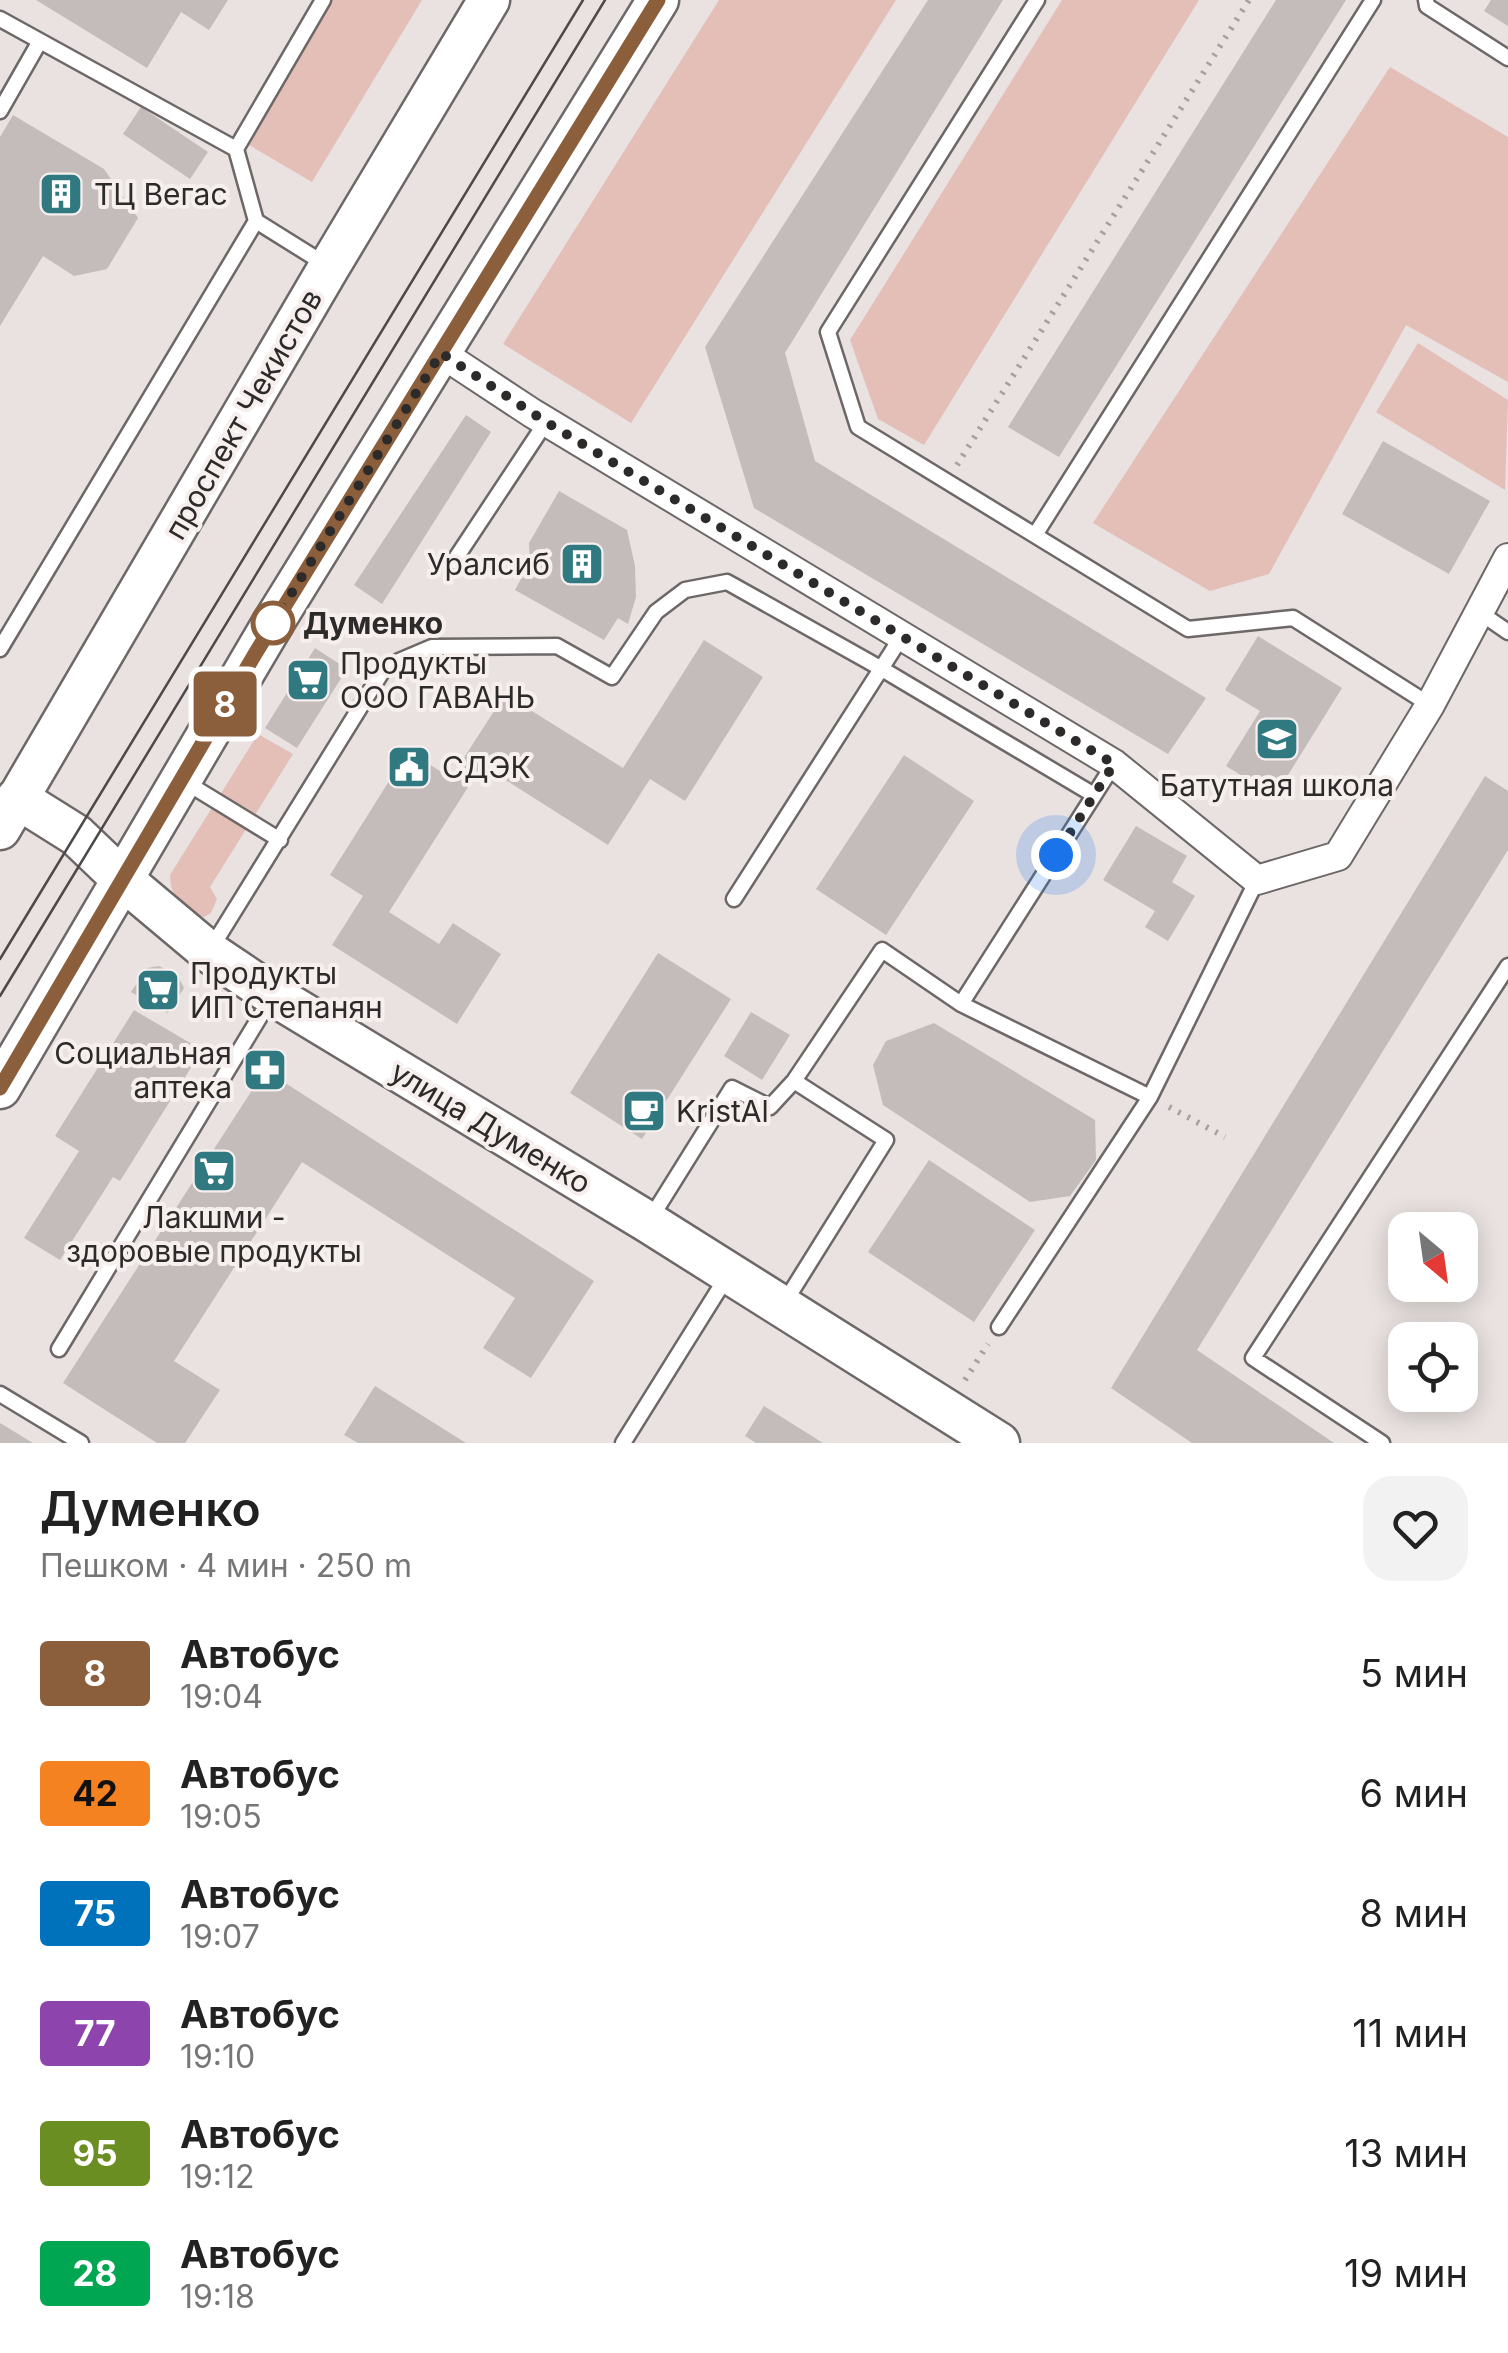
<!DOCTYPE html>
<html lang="ru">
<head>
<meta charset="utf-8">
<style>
	:root { --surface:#fff; --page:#f2f2f2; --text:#222; --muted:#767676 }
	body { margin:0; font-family:Inter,sans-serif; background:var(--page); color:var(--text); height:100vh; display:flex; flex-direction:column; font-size:38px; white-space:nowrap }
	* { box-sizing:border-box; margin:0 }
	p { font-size:32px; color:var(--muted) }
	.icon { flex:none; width:55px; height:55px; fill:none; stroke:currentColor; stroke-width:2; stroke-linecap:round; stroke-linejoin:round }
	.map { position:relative; height:1443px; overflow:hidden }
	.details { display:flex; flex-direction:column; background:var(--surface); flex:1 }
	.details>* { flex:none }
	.badge { padding:0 20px; border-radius:8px; font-size:35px; line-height:65px }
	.needle { width:65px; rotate:151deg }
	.tools { position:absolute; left:1388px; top:1212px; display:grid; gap:20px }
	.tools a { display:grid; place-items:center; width:90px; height:90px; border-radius:20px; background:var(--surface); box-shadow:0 5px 25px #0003; font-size:50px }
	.you { position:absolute; width:50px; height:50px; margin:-25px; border:8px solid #fff; border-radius:50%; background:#1a73e8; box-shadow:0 0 0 15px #1a73e833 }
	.map>.badge { position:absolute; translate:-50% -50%; box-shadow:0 0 0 5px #fff }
	.round { display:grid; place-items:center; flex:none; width:105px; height:105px; border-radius:30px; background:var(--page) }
	.headline { display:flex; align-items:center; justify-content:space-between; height:170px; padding:0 40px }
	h1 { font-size:48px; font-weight:600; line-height:75px }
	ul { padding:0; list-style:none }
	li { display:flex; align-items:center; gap:30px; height:120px; padding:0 40px }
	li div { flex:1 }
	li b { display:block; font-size:38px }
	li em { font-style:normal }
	li .badge { min-width:110px; font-weight:700; text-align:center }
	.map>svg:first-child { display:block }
</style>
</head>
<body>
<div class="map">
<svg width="1508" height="1443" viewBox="0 0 1508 1443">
	<rect width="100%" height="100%" fill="#e9e2e1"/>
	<path fill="#e3bfb8" d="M329 0H422L312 182 244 142Z
		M719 0H896L631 423 503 344Z
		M1062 0H1199L924 445 878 419 850 340Z
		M1390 67 1508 137V382L1406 325 1269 574 1210 591 1093 523Z
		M1418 343 1508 400 1505 490 1376 412Z
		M258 734 293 754 210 887 217 899 211 913 204 917C184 909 170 898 170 875Z"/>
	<path fill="#c3bcbb" d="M36 0H228L209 30 181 12 147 68Z
		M928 0H1003L785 353 815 461 1206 698 1168 754 754 508 705 347Z
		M1276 0H1346L1059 457 1008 427Z
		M1491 0H1508V26L1484 11Z
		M141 107 208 152 190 179 123 134Z
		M13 115 104 169 138 218 107 269 74 276 43 256 0 326V137Z
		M466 415 491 432 382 604 354 585Z
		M1383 441 1490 501 1449 574 1342 514Z
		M559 491 627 530 635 566 636 597 628 624 618 618 604 640 515 590 530 562 529 543Z
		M1258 636 1342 688 1275 796 1226 766 1260 711 1225 690Z
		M704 640 763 677 685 801 650 779 608 845 482 765 389 912 439 944 453 923 501 954 457 1024 332 945 363 896 330 875 408 751 451 778 505 694 623 768Z
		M315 648 347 669 297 748 265 728Z
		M904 755 974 801 886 935 816 889Z
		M1485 776 1508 791V850L1197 1350 1334 1443H1192L1111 1388Z
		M1136 826 1187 856 1172 882 1195 896 1168 941 1145 927 1155 911 1103 880Z
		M658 953 731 999 642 1139 570 1093Z
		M159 966 178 976 184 988 168 1013 131 992 147 968Z
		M134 1010 202 1050 120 1181 113 1177 60 1260 24 1238 79 1151 55 1136Z
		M751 1012 790 1035 762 1080 724 1056Z
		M934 1023 1095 1120 1096 1160 1070 1196 1030 1202 883 1105 873 1065 886 1041Z
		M265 1070 594 1281 531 1378 483 1348 515 1298 302 1162 174 1361 220 1390 185 1443H157L63 1383Z
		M929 1160 1035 1230 974 1322 868 1252Z
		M375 1386 466 1443H358L344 1435Z
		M764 1406 823 1443H756L745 1436Z
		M0 1423 33 1443H0Z"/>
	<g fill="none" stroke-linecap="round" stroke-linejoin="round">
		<defs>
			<path id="lane" d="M1037 0 828 332 858 427 1188 629 1293 618 1430 705
				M1426 0 1427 6 1508 58
				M0 19 236 149
				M0 111 40 41
				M256 221 328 266
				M1035 535 1373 0
				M454 561 546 422
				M1479 612 1508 632
				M0 649 256 221 236 149 323 0
				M182 780 280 840
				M734 899 902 636
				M210 950 385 667 432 647 557 646 612 677 656 612 685 590 727 582 882 669 1094 795
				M961 1004 1114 764
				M649 1221 732 1088 770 1107 794 1081 882 950 961 1004 1150 1097
				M783 1305 886 1140 794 1081
				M999 1327 1150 1097 1257 880
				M59 1349 270 1000
				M0 1394 81 1443
				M623 1443 726 1278
				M1382 1443 1253 1358 1508 966"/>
			<path id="street" d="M441 353 532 413 1114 764 1257 880 1338 856 1430 705 1508 558"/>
			<path id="secondary" d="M17 798 76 835 122 879 209 952 273 995 648 1222 999 1443
				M0 829 329 267 489 0
				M0 1088 273 623 658 0"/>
		</defs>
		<use href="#lane" stroke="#6d6867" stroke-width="19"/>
		<use href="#street" stroke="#6d6867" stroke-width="32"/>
		<use href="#secondary" stroke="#6d6867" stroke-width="45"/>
		<path stroke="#a6a0a0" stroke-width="6" stroke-dasharray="2.5 8" stroke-linecap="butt" d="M957 465 1249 0
			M1169 1107 1225 1137
			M965 1380 988 1344"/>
		<use href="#lane" stroke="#fff" stroke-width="14"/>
		<use href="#street" stroke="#fff" stroke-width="28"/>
		<use href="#secondary" stroke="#fff" stroke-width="40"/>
		<path stroke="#4d4949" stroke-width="2.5" d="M0 959 583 0
			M0 996 605 0"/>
	</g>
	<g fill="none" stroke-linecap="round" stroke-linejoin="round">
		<defs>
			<path id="line" d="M0 1088 255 654 658 0"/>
		</defs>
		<use href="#line" stroke="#fff" stroke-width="22"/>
		<use href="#line" stroke="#8b5e3c" stroke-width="15"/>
		<path stroke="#2d2a2a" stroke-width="10" stroke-dasharray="0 18" d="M273 623 441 353 546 422 1114 764 1056 855"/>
	</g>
	<defs>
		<symbol id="building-square" viewBox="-11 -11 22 22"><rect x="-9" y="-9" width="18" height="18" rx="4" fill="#317981" stroke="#f6efee"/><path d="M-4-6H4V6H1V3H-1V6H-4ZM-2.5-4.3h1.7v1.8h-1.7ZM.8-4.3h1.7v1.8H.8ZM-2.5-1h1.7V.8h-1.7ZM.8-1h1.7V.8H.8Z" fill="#fff"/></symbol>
		<symbol id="supermarket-square" viewBox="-11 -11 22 22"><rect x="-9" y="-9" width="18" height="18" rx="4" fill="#317981" stroke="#f6efee"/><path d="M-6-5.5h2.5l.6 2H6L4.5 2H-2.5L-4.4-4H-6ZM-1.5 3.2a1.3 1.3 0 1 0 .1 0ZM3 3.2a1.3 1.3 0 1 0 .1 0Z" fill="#fff"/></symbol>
		<symbol id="school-square" viewBox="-11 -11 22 22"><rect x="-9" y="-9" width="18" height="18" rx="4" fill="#317981" stroke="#f6efee"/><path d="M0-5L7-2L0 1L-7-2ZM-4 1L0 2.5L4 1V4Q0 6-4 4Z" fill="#fff"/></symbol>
		<symbol id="civic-square" viewBox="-11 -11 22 22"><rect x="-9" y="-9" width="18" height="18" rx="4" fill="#317981" stroke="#f6efee"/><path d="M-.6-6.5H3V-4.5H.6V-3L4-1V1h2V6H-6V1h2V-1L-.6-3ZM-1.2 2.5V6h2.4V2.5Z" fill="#fff"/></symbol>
		<symbol id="pharmacy-square" viewBox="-11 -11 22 22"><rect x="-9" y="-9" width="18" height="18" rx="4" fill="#317981" stroke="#f6efee"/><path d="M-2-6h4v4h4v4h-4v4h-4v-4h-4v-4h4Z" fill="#fff"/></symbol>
		<symbol id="cafe-square" viewBox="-11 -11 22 22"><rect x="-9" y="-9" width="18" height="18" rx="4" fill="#317981" stroke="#f6efee"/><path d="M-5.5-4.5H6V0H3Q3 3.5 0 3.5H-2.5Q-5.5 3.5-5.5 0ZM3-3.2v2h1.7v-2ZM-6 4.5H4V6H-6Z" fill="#fff"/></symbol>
	</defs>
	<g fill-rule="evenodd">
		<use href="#building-square" x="36" y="169" width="50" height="50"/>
		<use href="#building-square" x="557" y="539" width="50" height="50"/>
		<use href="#supermarket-square" x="283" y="655" width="50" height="50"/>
		<use href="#school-square" x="1252" y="714" width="50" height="50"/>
		<use href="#civic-square" x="384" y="742" width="50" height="50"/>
		<use href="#supermarket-square" x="133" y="965" width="50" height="50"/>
		<use href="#pharmacy-square" x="240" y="1045" width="50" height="50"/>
		<use href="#cafe-square" x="619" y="1086" width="50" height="50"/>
		<use href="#supermarket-square" x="189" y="1146" width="50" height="50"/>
	</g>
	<circle fill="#fff" stroke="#8b5e3c" stroke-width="5" cx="273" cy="623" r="20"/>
	<g text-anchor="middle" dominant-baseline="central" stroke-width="8" stroke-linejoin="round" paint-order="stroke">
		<g font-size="30" fill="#2d2a2a" stroke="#f6efee" text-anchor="start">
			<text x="94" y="194">ТЦ Вегас</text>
			<text x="550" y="564" text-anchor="end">Уралсиб</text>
			<text x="340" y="663">Продукты<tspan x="340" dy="34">ООО ГАВАНЬ</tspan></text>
			<text x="442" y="767">СДЭК</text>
			<text x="1277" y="785" text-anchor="middle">Батутная школа</text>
			<text x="190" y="973">Продукты<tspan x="190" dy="34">ИП Степанян</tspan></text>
			<text x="232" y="1053" text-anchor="end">Социальная<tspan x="232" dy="34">аптека</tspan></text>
			<text x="676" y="1111">KristAl</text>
			<text x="214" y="1217" text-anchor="middle">Лакшми -<tspan x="214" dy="34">здоровые продукты</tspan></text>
		</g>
		<g font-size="30" fill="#2d2a2a" stroke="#f6efee">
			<text transform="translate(243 414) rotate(-60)">проспект Чекистов</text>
			<text transform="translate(491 1127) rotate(31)">улица Думенко</text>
		</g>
		<g font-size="30" font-weight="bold" fill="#2d2a2a" stroke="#f6efee" text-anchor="start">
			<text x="303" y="623">Думенко</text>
		</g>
	</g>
</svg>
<div class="tools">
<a><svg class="needle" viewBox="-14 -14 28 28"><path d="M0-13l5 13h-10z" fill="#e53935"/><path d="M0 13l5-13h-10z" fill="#767676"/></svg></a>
<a><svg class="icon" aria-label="locate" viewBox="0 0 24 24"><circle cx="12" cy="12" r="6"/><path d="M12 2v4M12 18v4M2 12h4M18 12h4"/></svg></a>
</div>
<div class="you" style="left:1056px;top:855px"></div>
<b class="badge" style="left:225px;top:704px;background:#8b5e3c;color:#fff">8</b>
</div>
<section class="details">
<div class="headline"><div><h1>Думенко</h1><p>Пешком · 4 мин · 250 m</p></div><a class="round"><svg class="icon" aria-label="heart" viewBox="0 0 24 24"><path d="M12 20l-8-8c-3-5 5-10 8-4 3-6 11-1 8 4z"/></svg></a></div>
<ul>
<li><span class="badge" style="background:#8b5e3c;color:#fff">8</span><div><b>Автобус</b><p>19:04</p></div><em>5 мин</em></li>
<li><span class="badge" style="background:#f58220;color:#111">42</span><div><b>Автобус</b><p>19:05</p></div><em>6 мин</em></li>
<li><span class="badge" style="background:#0072bc;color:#fff">75</span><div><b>Автобус</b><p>19:07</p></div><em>8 мин</em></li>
<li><span class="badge" style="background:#8e44ad;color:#fff">77</span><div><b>Автобус</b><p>19:10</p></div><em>11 мин</em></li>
<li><span class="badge" style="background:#6b8e23;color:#fff">95</span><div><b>Автобус</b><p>19:12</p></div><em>13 мин</em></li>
<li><span class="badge" style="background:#00a651;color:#fff">28</span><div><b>Автобус</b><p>19:18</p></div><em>19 мин</em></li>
</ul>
</section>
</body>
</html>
